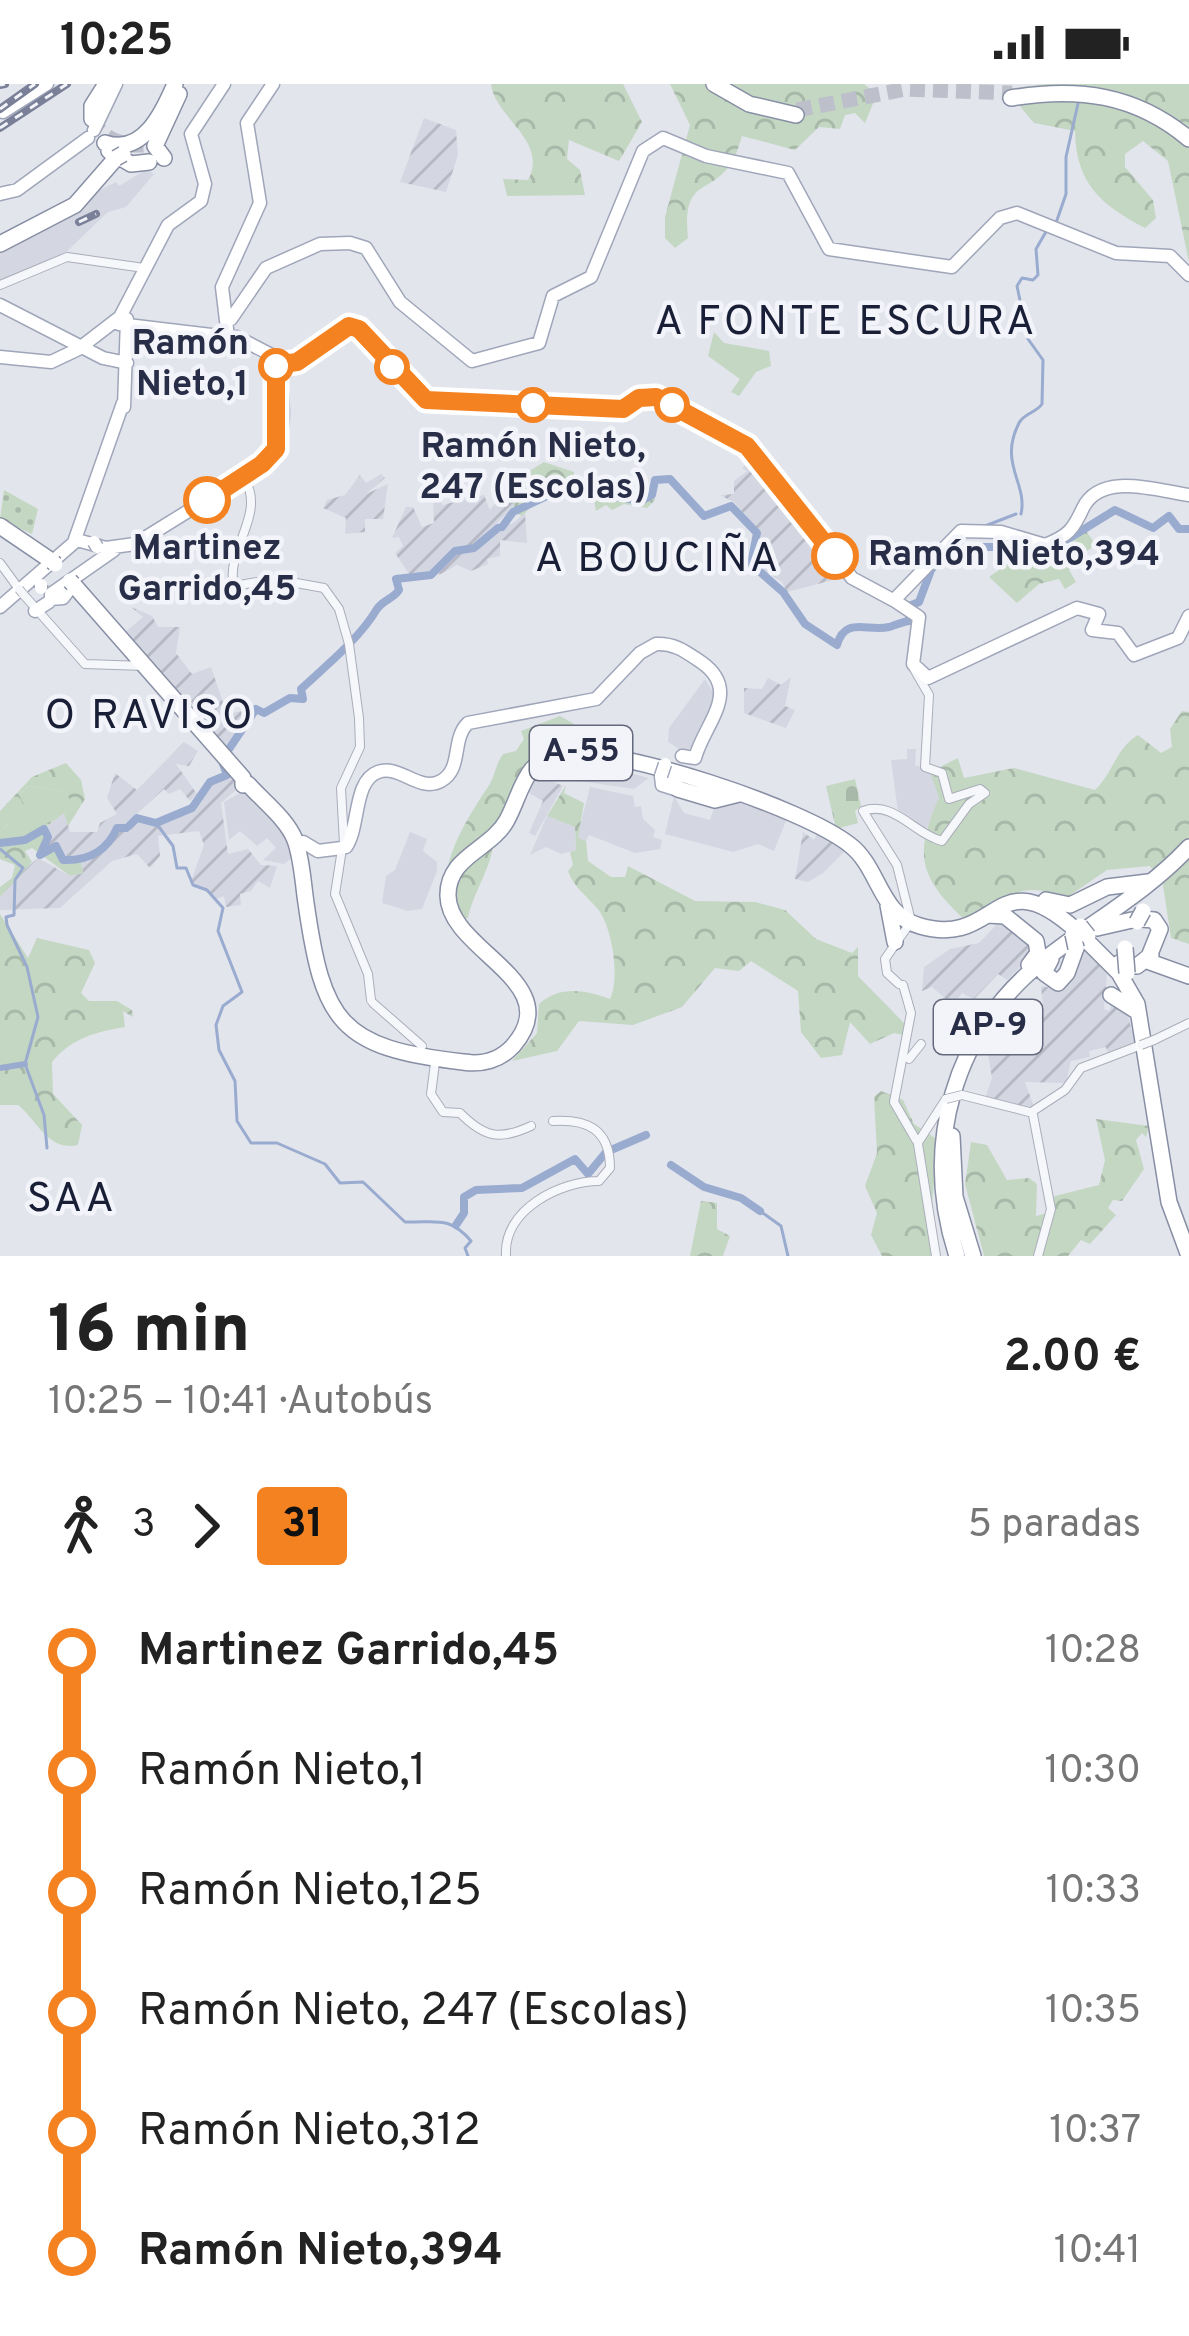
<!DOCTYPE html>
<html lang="es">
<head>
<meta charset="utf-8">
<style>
	:root { --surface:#fff; --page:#f2f2f2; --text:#222; --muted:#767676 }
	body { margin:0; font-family:Overpass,sans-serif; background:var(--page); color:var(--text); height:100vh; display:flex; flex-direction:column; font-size:45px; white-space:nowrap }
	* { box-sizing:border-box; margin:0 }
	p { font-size:39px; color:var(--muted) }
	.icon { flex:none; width:66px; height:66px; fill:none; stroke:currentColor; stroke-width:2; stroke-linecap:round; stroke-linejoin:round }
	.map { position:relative; height:1172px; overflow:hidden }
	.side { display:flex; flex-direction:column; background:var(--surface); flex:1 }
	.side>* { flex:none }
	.badge { padding:0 24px; border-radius:9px; font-size:42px; line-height:78px }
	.map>.badge { position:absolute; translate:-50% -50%; box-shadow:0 0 0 6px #fff }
	.legs { display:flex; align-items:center; gap:18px; height:132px; padding:0 48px; font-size:39px }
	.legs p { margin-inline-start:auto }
	.headline { display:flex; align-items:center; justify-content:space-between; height:204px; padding:0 48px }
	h1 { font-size:66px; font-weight:800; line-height:90px }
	ul { padding:0 48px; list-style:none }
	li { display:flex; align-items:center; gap:42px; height:120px; font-size:45px }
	li i { display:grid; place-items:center; width:18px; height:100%; margin:0 15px; background:currentColor }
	li i::after { content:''; width:30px; height:30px; margin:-15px; border:9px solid; border-radius:50%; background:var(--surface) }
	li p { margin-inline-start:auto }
	li:first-child i { background:linear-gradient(#0000 50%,currentColor 0) }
	li:last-child i { background:linear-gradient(currentColor 50%,#0000 0) }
	.status { display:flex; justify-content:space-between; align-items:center; height:84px; padding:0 60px; background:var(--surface); direction:ltr }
	.status svg { height:33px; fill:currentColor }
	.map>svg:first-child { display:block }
</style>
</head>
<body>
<div class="status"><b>10:25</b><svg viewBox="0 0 49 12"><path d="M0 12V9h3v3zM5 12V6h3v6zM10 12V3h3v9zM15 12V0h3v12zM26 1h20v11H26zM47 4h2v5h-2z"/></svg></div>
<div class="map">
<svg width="1189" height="1172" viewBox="0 0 1189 1172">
	<defs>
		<pattern id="industrial-furrows" width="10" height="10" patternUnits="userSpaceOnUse" patternTransform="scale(3)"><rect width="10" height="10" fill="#d4d7e2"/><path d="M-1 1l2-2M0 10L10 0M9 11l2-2" fill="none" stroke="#b6b9c3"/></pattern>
		<pattern id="forest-crowns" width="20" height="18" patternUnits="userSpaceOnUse" patternTransform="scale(3)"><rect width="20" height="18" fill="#c4d7c3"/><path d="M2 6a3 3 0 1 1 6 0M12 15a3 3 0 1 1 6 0" fill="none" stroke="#a8b9a9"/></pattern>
		<pattern id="cemetery-stones" width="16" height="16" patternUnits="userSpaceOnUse" patternTransform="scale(3)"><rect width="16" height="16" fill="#c4d7c3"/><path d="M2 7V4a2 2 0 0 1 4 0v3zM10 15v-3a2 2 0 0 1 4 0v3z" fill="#a8b9a9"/></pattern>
		<pattern id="garden-dots" width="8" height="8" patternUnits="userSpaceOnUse" patternTransform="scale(3)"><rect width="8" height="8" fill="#c4d7c3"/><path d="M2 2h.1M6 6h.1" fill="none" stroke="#a8b9a9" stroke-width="1.8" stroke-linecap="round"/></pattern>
	</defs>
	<rect width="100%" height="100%" fill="#e2e5ec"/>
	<path fill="#d4d7e2" d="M147 85 154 90 126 123 108 128 62 172 0 199V162L94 102 100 106 116 98 119 102Z
		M705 595 716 613 699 658 684 668 668 658 669 644Z
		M907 665H916L915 681 936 688 945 721 925 746 898 728 891 676 907 675Z
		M563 675 581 676 649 694 634 705 559 694Z
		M590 703 633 712 635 723 641 722 643 735 655 746 653 753 662 756 660 765 635 769 589 751 586 757 577 754Z
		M247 705 279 737 294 772 284 780 263 776 276 764 267 754 257 762 240 747 229 756 224 718Z
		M674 712 684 729 710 736 716 718 739 715 787 734 774 767 758 760 733 768 665 750Z
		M547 732 575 743 576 766 561 770 546 763 530 771Z
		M410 748 427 755 423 767 437 778V787L422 825 408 827 382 819 386 792 395 786Z"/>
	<path fill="url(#industrial-furrows)" d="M424 34 456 46 458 71 446 108 400 98Z
		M748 378H756L845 493 787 508 782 498 752 480 758 447 735 419 720 411 734 410V397L747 387 742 384Z
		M381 390 385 394 366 410 388 400 383 435H365V448L345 450 346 434 323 424 327 416 345 411 360 391 366 399Z
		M510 399 517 420 495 441 512 440 525 429 527 459 500 456V472L487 475 488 480 471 487 457 481 439 491 440 482 457 469 491 455 497 446 492 444 475 460 453 467 429 491H410L395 469 403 462 399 453 392 454 406 423H413L422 443 434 439 433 413 439 411 442 421 484 411 490 426Z
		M131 523 152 532 158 543H180L176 569 192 590 211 583 227 630 256 624 227 667 188 624 193 618 186 622 123 550 143 533Z
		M791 593 785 622 795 626 786 644 744 629V604L762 605 768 594 781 601Z
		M184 658 198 667 189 682 176 680 197 710 190 717 180 705 169 710 164 705 93 770 71 776 64 775 61 764 41 770 49 753 47 743 64 728 70 748H97L100 739 117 730 107 714 115 689 137 706Z
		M228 687 237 691V705L221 719 228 770 248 765 261 781 277 782 270 804 258 797 251 807 240 810 241 821 226 823 224 812 216 815 191 797 204 761 199 747 158 752 160 772 150 784 137 770 112 777 60 824 0 826V814L11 797 38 774 70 792 83 789 80 776 109 763 118 745 137 734 156 739 192 725 211 698 219 699Z
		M536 690 563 702 535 752 529 749 543 717 527 708Z
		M819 746 848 764 823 789 808 798 795 795 803 748 814 756Z
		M1000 837 1030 863V873L1007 896 998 890 974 915 962 909 953 921 932 903 922 907 924 883 950 865 979 859Z
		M1082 859 1107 890 1104 925 1109 927 1113 918 1126 924 1136 962 1108 971 1106 963 1089 967 1090 973 1071 977 1066 999 1025 998 1034 1023 1030 1025 984 1017 992 994 987 964 991 956 1016 920 1022 931 1043 922 1041 902 1054 904Z"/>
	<path fill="#c4d7c3" d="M714 248 724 259 769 267 771 282 756 288 739 312 731 308 740 295 708 272Z
		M28 702 66 707 72 719 37 748 10 753 4 745 19 727V711Z"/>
	<path fill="url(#forest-crowns)" fill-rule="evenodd" d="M491 0H623L642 38 619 77 569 56 567 75 580 86 585 111 507 112 503 95 528 96C549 57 495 34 491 0Z
		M670 0H864L877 10 865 39 855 29 845 31 840 45 819 43 795 66 742 52C739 61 736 73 730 81 709 111 682 94 688 154L675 164 665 154V133L690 41Z
		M1046 0H1189V178L1168 77 1143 57 1125 70V83L1153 116 1156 134 1145 144C1101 121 1076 100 1075 47L1034 39 1014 15 1022 3Z
		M544 378 574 388V399L598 410 628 408 631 418 649 412 655 394V416L647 424 624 420 612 426 606 421 596 427 594 414 582 406 537 417 522 432 515 429 510 399Z
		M1086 447 1096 461 1082 470 1073 464 1079 477 1069 486 1076 498 1065 505 1059 495 1039 500 1017 519 989 493 999 486 1004 465 1031 467 1035 476 1047 477Z
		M1182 627 1189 628V860L1171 854 1163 801 1150 782 1107 786 1063 816C1022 791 1002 819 966 837 918 793 914 770 939 714L930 688 958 674 964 694 1014 684 1095 706C1113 689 1116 664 1138 651L1161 669 1172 663 1170 645Z
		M560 632 574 640V651L544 670 493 757C493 782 473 808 468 834L450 835C433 788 463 740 488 703 495 693 495 681 503 670L516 667 524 655 521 647Z
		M66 679 81 696 85 715 68 742 64 729 47 742 49 752 40 767 56 761 64 775 80 774 83 789 70 792 32 764 25 767 32 778 0 813V803L12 794 15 781 0 775V727L32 693ZM28 702 66 707 71 719 37 748 32 744 11 752 4 744 26 724 19 711Z
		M566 701 564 709 584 719 578 754 586 757 588 777 611 793H625L628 782 695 817 755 818 785 826 816 855 852 869 858 863V892L905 940 903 951 894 949 870 960 850 938 842 971 821 974 801 948 798 907 751 877 739 887 715 884 682 923 633 941 579 937 557 967 512 977 537 949 539 920C560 901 585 906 610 915 620 895 613 843 597 824 586 811 574 804 568 787L573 781 570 768 576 766 575 743 547 732Z
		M0 830 28 874 37 854 89 866 95 879 81 909 89 917H117L132 926 133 933 123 927 125 943C95 948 72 954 52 978L53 1010 82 1041 78 1061C47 1068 36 1034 18 1021H0Z
		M881 1007 903 1016 914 1040 938 1056 932 1119 940 1172H882L871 1151 877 1129 865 1102 877 1069 874 1013Z
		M1096 1035 1149 1042 1146 1053 1142 1049 1136 1056 1144 1085 1122 1117 1113 1116 1108 1124 1116 1131 1090 1160 1081 1156 1068 1172H984L965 1100 971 1058 987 1061 1007 1096 1029 1094 1037 1100 1036 1132 1047 1129 1055 1112 1099 1101 1105 1076Z
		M701 1117 717 1119V1145L730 1152 723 1172H690Z"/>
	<path fill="url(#cemetery-stones)" d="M855 695 861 722 855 727 858 739 836 745 826 702Z"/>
	<path fill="url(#garden-dots)" d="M4 406 38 425 32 450 0 435Z"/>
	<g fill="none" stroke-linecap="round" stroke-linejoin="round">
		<path stroke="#9aabd0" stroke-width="3" d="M1056 139 1066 110V73L1079 15
			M1021 430C1028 399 998 380 1019 339 1024 329 1036 329 1042 320L1043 276 1028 255 1017 202 1022 194 1033 196 1038 191 1036 165 1047 146
			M985 442 1016 430
			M156 739 173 762 177 784H186L193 801 207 806 223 824 218 847 242 908 223 922 216 941 219 966 235 997 237 1037 251 1059H277L325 1080 340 1099 363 1098 405 1138C435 1139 449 1131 471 1157L465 1164 468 1172
			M0 765 23 784 15 796 14 831 6 833 7 841 27 883 38 933 25 980 44 1031 47 1064
			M760 1127 781 1142 788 1172"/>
		<path stroke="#9aabd0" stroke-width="6" d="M0 984 25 980"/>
		<path stroke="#9aabd0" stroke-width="8" d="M502 443 513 428 564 404 641 417 652 411 655 396 670 395 704 432 731 422 757 449 751 480 784 509
			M1004 463 1029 465 1036 475 1047 476 1068 455 1115 426 1153 444 1169 432 1179 445H1189
			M785 511 805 540 837 561C845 532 867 548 889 543 895 541 902 538 909 537V522L919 518 931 486 951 463H1002
			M227 668 256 625 264 629 290 614 303 615 301 605C328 580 359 555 377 525 383 516 393 515 399 506L396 495 431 491 455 467 474 464 498 444
			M129 742 137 734 156 739 192 724 210 698 227 691 223 680
			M0 759 25 756 44 745 48 753 40 771 56 762 63 776C89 777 107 767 117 744H126
			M611 1066 646 1051
			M671 1081 704 1103 741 1114 760 1127
			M456 1141 464 1129V1113L476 1106 522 1104 575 1075 588 1090 607 1067"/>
		<path stroke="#bdc0cb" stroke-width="15" stroke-dasharray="15 8" stroke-linecap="butt" d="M797 26 906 5 1012 9
			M92 35C103 57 127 64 151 60"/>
		<defs>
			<path id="minor" d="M0 201 67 173 144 184
				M245 396C266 431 225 466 234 502L274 495 324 504 339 525 349 560 359 634 360 663 341 704 344 760
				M0 479 19 505
				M23 510 85 580 145 582
				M342 765 335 810 368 890 371 916
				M910 833 897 781 863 727C894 716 914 750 942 757L969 720 985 709 980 705 949 715 942 689 925 683 929 611 914 585
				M899 900 887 889 885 875 908 842
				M903 901 911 929 894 1018 916 1056
				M373 919 422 962
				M1154 956 1189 939
				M909 975 921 960
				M431 1010 443 1028 460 1029C484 1053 499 1057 531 1042
				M431 1010 435 979
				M962 1011 1029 1028
				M1033 1027 1065 1006 1081 984 1141 961
				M1033 1031 1051 1125 1038 1172
				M919 1057 946 1015
				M918 1060 936 1172
				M506 1172C503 1125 561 1097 599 1097L610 1084C610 1045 587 1035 553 1037"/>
			<path id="major" d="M3 28 47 0
				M94 46 116 0
				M0 110 17 106 88 54
				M0 221 103 274 127 279
				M231 235 266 184 320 160 350 159 366 164 400 218 472 277 539 259 553 212 591 193 643 67 663 54 706 72 788 89 829 165 952 183 1000 134 1017 129 1116 169 1170 172 1189 191
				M119 240 228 253
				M228 253 222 203 260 119 247 39 273 0
				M237 253 279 275C282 331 295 359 246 395
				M81 263 120 233 168 141 201 117 205 100 191 50 224 0
				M0 273 51 278 87 261
				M276 281 297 278 351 242 426 317 620 325 642 313H656L747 361 852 494 893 516
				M124 323 127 235
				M74 458 123 319
				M72 502 63 514 51 515V510L114 466
				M895 515 961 447 1001 448 1045 461C1068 452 1073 446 1083 424 1101 387 1158 407 1189 411
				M895 517 919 533 913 580 928 594 1077 524 1099 530 1092 546 1118 549 1134 571 1178 554 1189 532
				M0 523 77 456 106 464 135 460 240 395
				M35 527 49 518
				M661 692 677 701 678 706 662 701Z
				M303 758 318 767 342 764
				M346 763C360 743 353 697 378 688 400 680 419 709 441 697 463 685 451 655 468 639L596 615 640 569 656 560C675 559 686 568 701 578 743 607 704 640 695 674L682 672"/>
			<path id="highway" d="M714 0 749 20 796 31
				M1011 14C1078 3 1135 10 1189 55
				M92 35V22L106 0
				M105 59C143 72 163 28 175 0
				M109 67 131 80 149 78
				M164 74 155 62 179 10
				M0 160 75 121 116 74
				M0 442 53 478
				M73 500 243 694V701L248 700C263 717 287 735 295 756 302 775 303 799 306 819 323 938 339 964 463 978 482 981 500 976 513 962 569 898 449 867 448 812 447 772 491 766 507 736 523 706 523 678 561 668 620 664 802 723 850 761 880 784 879 831 920 842 999 865 994 772 1077 847
				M678 705 715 716 739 710
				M1046 816 1070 821 1107 803 1148 798
				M888 821 895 858
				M987 831 1005 832 1036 857 1038 869 1029 881
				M1141 835 1154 836 1160 845 1148 875
				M1097 844 1132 836
				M1084 854 1119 889 1137 920 1169 1118 1189 1172
				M1051 875 1044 889 1058 899 1067 889 1076 864
				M1150 878 1189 892
				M1119 879 1137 882 1151 871
				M1111 911 1138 928
				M952 1052 955 1113 973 1172
				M957 1172C921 1062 953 948 1044 876 1093 837 1146 809 1189 763"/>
		</defs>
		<use href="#minor" stroke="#aaaeba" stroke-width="10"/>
		<use href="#major" stroke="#a0a6ba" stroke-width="15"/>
		<use href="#highway" stroke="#888fa5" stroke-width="18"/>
		<use href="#minor" stroke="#f6f7fa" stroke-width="8"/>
		<use href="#major" stroke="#fff" stroke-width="12"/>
		<use href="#highway" stroke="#fff" stroke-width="15"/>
		<defs>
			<path id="rail" d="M0 1 5 0
				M0 25 35 0
				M0 44 67 0
				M79 138 96 130"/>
		</defs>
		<use href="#rail" stroke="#7a8098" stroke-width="8"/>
		<use href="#rail" stroke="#f3f4f9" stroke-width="3" stroke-dasharray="9" stroke-linecap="butt"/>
		<defs>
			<path id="minor-bridge" d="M19 505 23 510
				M1141 961 1154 956
				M946 1015 962 1011"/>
			<path id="major-bridge" d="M94 458 97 463
				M41 504V501
				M661 692 665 680"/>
			<path id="highway-bridge" d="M116 74 123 70
				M53 478 55 480
				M70 497 73 500
				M1137 838 1143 827
				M1080 842 1088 852
				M1073 850 1076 864
				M1125 864 1127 889"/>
		</defs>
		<use href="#minor-bridge" stroke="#aaaeba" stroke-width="10" stroke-linecap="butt"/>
		<use href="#major-bridge" stroke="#a0a6ba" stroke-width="15" stroke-linecap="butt"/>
		<use href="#highway-bridge" stroke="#888fa5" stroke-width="18" stroke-linecap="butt"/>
		<use href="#minor-bridge" stroke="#f6f7fa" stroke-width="8"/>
		<use href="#major-bridge" stroke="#fff" stroke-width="12"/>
		<use href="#highway-bridge" stroke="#fff" stroke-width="15"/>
	</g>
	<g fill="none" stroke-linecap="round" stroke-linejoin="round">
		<defs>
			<path id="line-1" d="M207 416 262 380 276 365V281L297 278 349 242 359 245 426 316 623 325 639 314 656 313 747 362 835 472"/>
		</defs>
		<use href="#line-1" stroke="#fff" stroke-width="27"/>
		<use href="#line-1" stroke="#f58220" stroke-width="18"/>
	</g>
	<g fill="#fff" stroke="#f58220" stroke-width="6">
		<circle cx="276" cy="282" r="15"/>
		<circle cx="392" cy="283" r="15"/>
		<circle cx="533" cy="321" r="15"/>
		<circle cx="672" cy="321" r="15"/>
		<circle cx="207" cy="416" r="21"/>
		<circle cx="835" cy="472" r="21"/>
	</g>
	<g text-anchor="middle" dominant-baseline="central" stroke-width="9" stroke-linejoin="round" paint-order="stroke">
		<g fill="#f3f4f9" stroke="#65697c" stroke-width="3">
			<rect x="530" y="642" width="102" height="54" rx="9"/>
			<rect x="934" y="916" width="108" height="54" rx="9"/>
		</g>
		<g font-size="33" font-weight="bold" fill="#282e47">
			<text x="581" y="669">A-55</text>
			<text x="988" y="943">AP-9</text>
		</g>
		<g font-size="36" font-weight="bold" fill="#282e47" stroke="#f3f4f9">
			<text x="249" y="261" text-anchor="end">Ramón<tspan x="249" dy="41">Nieto,1</tspan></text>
			<text x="533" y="364">Ramón Nieto,<tspan x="533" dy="41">247 (Escolas)</tspan></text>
			<text x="207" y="466">Martinez<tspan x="207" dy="41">Garrido,45</tspan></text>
			<text x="868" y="472" text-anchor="start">Ramón Nieto,394</text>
		</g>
		<g font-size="42" letter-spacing="3" fill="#1a1f38" stroke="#f3f4f9">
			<text x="846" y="239">A FONTE ESCURA</text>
			<text x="658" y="476">A BOUCIÑA</text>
			<text x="150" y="633">O RAVISO</text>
			<text x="72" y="1116">SAA</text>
		</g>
	</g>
</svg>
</div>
<section class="side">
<div class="headline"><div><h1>16 min</h1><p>10:25 – 10:41 · Autobús</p></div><b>2.00 €</b></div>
<div class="legs"><svg class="icon" aria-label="walk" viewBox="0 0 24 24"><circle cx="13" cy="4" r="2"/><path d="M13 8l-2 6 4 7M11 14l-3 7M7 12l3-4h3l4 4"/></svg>3<svg class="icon" aria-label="forward" viewBox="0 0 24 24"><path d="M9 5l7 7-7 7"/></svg><b class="badge" style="background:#f58220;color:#111">31</b><p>5 paradas</p></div>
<ul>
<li><i style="color:#f58220"></i><b>Martinez Garrido,45</b><p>10:28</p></li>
<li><i style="color:#f58220"></i><span>Ramón Nieto,1</span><p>10:30</p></li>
<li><i style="color:#f58220"></i><span>Ramón Nieto,125</span><p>10:33</p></li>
<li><i style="color:#f58220"></i><span>Ramón Nieto, 247 (Escolas)</span><p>10:35</p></li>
<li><i style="color:#f58220"></i><span>Ramón Nieto,312</span><p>10:37</p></li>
<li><i style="color:#f58220"></i><b>Ramón Nieto,394</b><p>10:41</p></li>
</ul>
</section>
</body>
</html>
